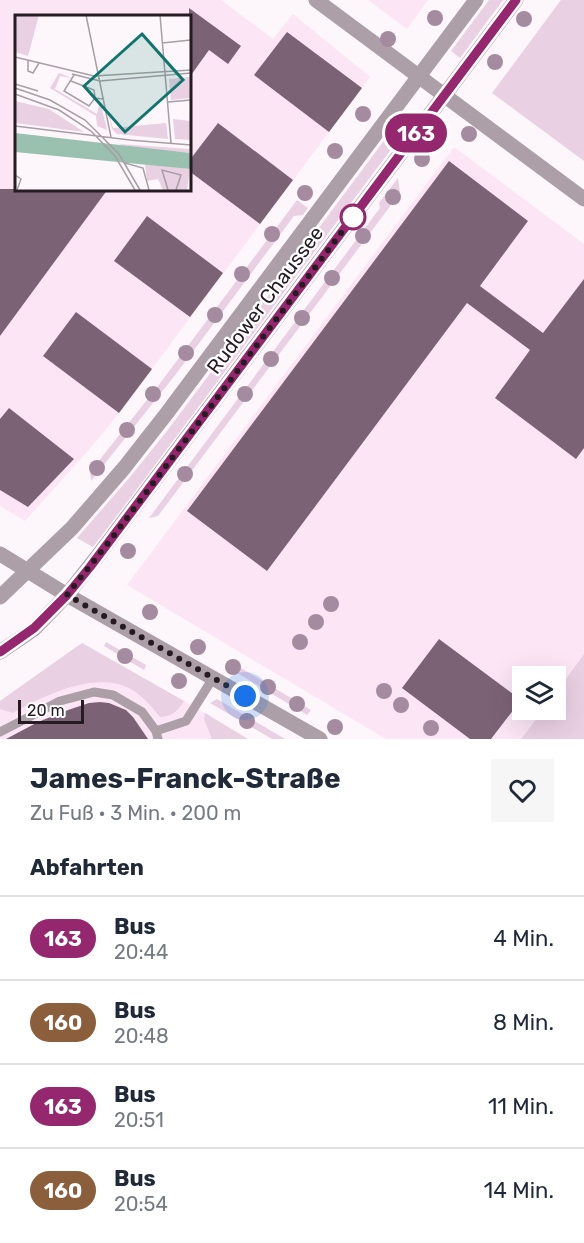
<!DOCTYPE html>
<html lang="de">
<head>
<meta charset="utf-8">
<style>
	:root { --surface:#fff; --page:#f6f6f7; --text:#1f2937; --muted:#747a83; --line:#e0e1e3 }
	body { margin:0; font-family:Rubik,sans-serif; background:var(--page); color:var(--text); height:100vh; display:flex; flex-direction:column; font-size:22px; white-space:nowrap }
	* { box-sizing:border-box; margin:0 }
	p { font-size:20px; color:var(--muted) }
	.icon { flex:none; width:33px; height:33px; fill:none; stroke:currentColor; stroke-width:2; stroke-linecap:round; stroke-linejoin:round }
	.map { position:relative; height:739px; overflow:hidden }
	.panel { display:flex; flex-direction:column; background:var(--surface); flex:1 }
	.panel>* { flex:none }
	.badge { padding:0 12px; border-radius:20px; font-size:21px; line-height:39px }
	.fabs { position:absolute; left:512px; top:666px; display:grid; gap:12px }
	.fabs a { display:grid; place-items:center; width:54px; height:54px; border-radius:0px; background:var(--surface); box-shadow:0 6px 24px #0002; font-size:30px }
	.scale { position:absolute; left:18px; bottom:15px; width:66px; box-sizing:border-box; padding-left:6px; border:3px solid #261b23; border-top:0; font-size:16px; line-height:21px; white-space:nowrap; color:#261b23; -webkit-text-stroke:4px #fff; paint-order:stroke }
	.you { position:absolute; width:30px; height:30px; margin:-15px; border:4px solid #fff; border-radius:50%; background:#1a73e8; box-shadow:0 0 0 9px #1a73e833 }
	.map>.badge { position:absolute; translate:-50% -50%; box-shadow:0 0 0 3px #fff }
	h2 { padding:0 30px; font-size:22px; line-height:54px }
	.round { display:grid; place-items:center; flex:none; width:63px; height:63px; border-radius:0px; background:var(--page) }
	.overview { display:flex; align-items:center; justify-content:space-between; height:102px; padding:0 30px }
	h1 { font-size:28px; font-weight:700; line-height:45px }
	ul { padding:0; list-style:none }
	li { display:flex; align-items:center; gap:18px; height:84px; padding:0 30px; border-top:2px solid var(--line) }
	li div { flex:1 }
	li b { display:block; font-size:22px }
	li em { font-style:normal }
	li .badge { min-width:66px; font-weight:700; text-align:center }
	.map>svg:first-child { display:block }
</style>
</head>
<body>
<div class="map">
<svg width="584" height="739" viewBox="0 0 584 739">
	<rect width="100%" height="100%" fill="#fdf7fb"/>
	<path fill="#fce6f6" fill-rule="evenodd" d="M0 0H221L273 39 293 14 370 77 119 413 94 444 25 521 0 506ZM16 16H189V189H16Z
		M368 0H428L407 29Z
		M454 147 584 244V654L555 694V676H522V710H543L521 739H386L127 585Z
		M82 643 184 701 248 739H0V701Z"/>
	<path fill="#ead0e3" d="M489 0H503L460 58 451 51Z
		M561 0H584V161L492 93Z
		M401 118 410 124 128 501 93 547 77 538 130 477 167 431Z
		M398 178 400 193 158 516 149 518 380 208 379 203Z
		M297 200 308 208 303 215 294 216 176 374 91 481 90 472 158 386Z
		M106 642 146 665 144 670 104 646Z
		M82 643 184 701C178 711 172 717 160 717 152 707 141 694 129 688 93 671 44 696 13 713L0 709V701Z
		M584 654V739H521L543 710H555V694Z
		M231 662 311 710 307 715 229 668Z
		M217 699 285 739H272L210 703Z
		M205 713 248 739H212L204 719Z"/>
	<path fill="#7c6275" d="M189 8 241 46 228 64 209 50 189 78Z
		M287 32 362 88 329 132 254 75Z
		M218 123 293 180 260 224 189 171V161Z
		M449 161 528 221 480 286 543 333 584 279V448L576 459 495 398 530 350 467 303 267 571 187 511Z
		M0 189H108L0 336Z
		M147 216 223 273 190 317 114 261Z
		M76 312 152 369 119 413 43 356Z
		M9 408 74 459 28 507 0 490V419Z
		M439 639 521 700 491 739H470L402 688Z
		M100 702 109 703 126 710 133 717 148 739H6L38 722 68 710 89 703Z"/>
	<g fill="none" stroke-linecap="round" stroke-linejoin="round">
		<path stroke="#ac9fa8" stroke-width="9" d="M0 732 60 701 94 692 113 695 142 712 156 731
			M158 739 156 731 186 721 213 678"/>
		<path stroke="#ac9fa8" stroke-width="15" d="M316 0 584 199"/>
		<path stroke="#ac9fa8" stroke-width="15" d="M0 554 67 595 320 739
			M0 597 72 528 124 468 167 413 476 0
			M0 652 34 629 67 595 97 557 516 0"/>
	</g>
	<g fill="#a58b9f">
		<circle cx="435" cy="18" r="8"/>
		<circle cx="524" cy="19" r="8"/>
		<circle cx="388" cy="39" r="8"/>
		<circle cx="495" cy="62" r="8"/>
		<circle cx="363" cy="114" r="8"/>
		<circle cx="469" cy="134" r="8"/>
		<circle cx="335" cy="151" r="8"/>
		<circle cx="422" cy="159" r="8"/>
		<circle cx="305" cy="193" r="8"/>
		<circle cx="393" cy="197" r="8"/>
		<circle cx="272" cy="234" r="8"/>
		<circle cx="363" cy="236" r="8"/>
		<circle cx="242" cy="274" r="8"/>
		<circle cx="332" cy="278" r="8"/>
		<circle cx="215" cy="315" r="8"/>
		<circle cx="302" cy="318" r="8"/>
		<circle cx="186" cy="353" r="8"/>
		<circle cx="271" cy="359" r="8"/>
		<circle cx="153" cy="394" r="8"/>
		<circle cx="245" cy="394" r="8"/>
		<circle cx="127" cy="430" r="8"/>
		<circle cx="97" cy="468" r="8"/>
		<circle cx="185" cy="474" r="8"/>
		<circle cx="128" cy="551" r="8"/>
		<circle cx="331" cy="604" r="8"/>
		<circle cx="150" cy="612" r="8"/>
		<circle cx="316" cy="622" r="8"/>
		<circle cx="300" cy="642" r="8"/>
		<circle cx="198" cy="647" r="8"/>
		<circle cx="125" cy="656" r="8"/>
		<circle cx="233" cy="667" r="8"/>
		<circle cx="179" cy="681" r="8"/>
		<circle cx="268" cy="687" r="8"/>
		<circle cx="384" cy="691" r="8"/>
		<circle cx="297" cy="704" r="8"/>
		<circle cx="401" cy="705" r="8"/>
		<circle cx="247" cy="721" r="8"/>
		<circle cx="335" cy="727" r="8"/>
		<circle cx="431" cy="728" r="8"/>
	</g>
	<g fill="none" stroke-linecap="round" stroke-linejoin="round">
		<defs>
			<path id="line" d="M0 652 34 628 67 595 90 567 516 0"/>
		</defs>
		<use href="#line" stroke="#fff" stroke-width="14"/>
		<use href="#line" stroke="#95276e" stroke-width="9"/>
		<path stroke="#261b23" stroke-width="6" stroke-dasharray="0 10.8" d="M245 696 67 595 112 538 353 217"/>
	</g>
	<circle fill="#fff" stroke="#95276e" stroke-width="3" cx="353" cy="217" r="12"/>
	<g text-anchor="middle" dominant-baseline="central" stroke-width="4.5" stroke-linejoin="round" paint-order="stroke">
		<g font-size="20" fill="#261b23" stroke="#fff">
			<text transform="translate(265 300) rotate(-53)">Rudower Chaussee</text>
		</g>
	</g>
	<g transform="translate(15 15)">
		<rect width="176" height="176" fill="#fdf7fb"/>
		<path d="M0 0H24L13 41 0 37ZM44 58 57 63 45 61 40 74 82 99 85 86 91 111 87 85 92 115 82 111 81 101 35 73ZM175 62V83L156 85 154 64ZM0 86 34 94 69 117 0 108ZM93 96 98 113 151 108 153 124 102 119 97 114ZM158 104 175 106V125L160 124ZM104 129 175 134V138L113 133ZM130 149 175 154 172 175H148L143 164 132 166Z" fill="#ead0e3"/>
		<path d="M0 118 175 138V154L0 137Z" fill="#9ac0af"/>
		<path fill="none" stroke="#a79fa5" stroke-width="1.5" d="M71 0 96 122M145 0 156 128M147 28 176 25M0 42 79 61 176 55M13 45V56L18 58 24 48M57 59 85 66 176 58M59 60 49 76 74 91 80 83 88 84M56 66 79 75 80 83M0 69 23 76M0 73 35 85 70 105 104 139 125 175M0 79 44 95 76 116 100 141 120 175M153 87 176 85M0 111 115 125M114 125 176 130M110 148 128 153 134 175M0 160 6 164 2 175M153 175 147 155 166 160 161 175"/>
		<path fill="#0f766e" fill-opacity="0.15" stroke="#0f766e" stroke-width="3" d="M127 19 168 65 110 117 69 71Z"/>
		<rect width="176" height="176" fill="none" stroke="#261b23" stroke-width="3"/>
	</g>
</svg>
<div class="fabs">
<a><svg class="icon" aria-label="layers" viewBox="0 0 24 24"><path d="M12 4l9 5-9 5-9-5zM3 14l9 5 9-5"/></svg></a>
</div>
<div class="scale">20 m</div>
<div class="you" style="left:245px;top:696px"></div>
<b class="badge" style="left:416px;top:133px;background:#95276e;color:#fff">163</b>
</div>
<section class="panel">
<div class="overview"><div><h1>James-Franck-Straße</h1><p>Zu Fuß · 3 Min. · 200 m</p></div><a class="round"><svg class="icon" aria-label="heart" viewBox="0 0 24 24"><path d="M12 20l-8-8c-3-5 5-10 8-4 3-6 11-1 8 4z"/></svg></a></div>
<h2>Abfahrten</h2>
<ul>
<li><span class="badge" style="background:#95276e;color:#fff">163</span><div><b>Bus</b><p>20:44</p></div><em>4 Min.</em></li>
<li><span class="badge" style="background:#8b5e3c;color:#fff">160</span><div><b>Bus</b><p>20:48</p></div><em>8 Min.</em></li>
<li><span class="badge" style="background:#95276e;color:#fff">163</span><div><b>Bus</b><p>20:51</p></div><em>11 Min.</em></li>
<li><span class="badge" style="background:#8b5e3c;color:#fff">160</span><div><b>Bus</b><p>20:54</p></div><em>14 Min.</em></li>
</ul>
</section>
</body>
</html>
